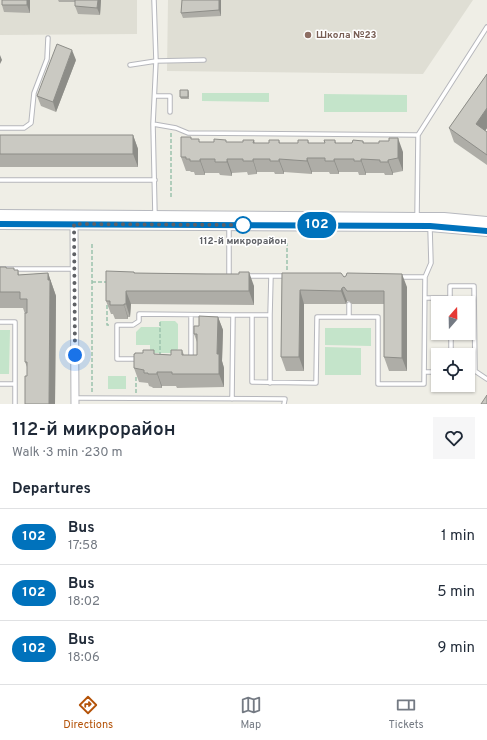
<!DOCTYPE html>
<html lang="en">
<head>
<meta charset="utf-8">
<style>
	:root { --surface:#fff; --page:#f6f6f7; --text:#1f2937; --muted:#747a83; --line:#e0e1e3; --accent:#b45309 }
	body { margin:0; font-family:Overpass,sans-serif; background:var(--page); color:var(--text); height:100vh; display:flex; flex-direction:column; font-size:15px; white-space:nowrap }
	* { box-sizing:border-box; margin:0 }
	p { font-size:13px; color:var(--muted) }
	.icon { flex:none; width:22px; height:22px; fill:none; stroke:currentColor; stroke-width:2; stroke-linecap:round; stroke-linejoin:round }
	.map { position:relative; height:404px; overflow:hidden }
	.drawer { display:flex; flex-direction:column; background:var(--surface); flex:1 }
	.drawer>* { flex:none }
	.badge { padding:0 8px; border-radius:13px; font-size:14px; line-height:26px }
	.needle { width:26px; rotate:20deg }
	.controls { position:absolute; left:431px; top:296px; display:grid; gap:8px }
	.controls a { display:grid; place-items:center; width:44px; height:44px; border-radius:0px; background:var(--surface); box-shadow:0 1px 3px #0004; font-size:20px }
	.you { position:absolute; width:20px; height:20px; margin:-10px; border:3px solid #fff; border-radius:50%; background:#1a73e8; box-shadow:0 0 0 6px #1a73e833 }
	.map>.badge { position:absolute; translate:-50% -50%; box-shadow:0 0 0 2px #fff }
	h2 { padding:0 12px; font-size:15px; line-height:36px }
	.round { display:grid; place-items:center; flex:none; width:42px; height:42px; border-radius:0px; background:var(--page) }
	.headline { display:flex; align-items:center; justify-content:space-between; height:68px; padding:0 12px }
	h1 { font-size:19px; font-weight:600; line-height:30px }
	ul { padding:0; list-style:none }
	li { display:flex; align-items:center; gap:12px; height:56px; padding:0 12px; border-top:1px solid var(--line) }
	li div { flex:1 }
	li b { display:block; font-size:15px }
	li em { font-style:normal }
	li .badge { min-width:44px; font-weight:700; text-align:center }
	.tab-bar { display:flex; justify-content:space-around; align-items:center; height:56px; border-top:1px solid var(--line); background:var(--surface); font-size:11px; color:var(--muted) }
	.tab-bar a { display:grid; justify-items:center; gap:2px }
	.tab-bar .active { color:var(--accent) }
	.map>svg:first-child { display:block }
</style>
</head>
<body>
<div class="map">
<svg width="487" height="404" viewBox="0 0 487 404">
	<rect width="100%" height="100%" fill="#efeee6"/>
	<path fill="#dfded4" d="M0 0H137V34L0 35Z
		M168 0H473L423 74 167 71Z"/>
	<path fill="#c4e4ca" d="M202 93H269V102L202 101Z
		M324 94 407 95V112H324Z
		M160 321H175L178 324V349L174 353H150V345H136V332L141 327H160Z
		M325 328H371V346L325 345Z
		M0 330H10L9 374H0Z
		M325 347 361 348V375H325Z
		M108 376H126V389H108Z"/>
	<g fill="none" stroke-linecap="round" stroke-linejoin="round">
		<defs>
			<path id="lane" d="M154 0 156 61 153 124 155 215
				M130 65 156 61 204 60
				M155 96H170V112
				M153 124 176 128 188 133 418 135 417 216
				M0 128H24L31 123 34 93 47 59 48 38
				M418 135 487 27
				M0 180H155
				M0 269H74
				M229 275V226
				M246 276H286
				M400 277H425
				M425 298H450
				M450 303V286H474L475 371H468
				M233 315H270L271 276
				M252 315V382L316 383 317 317H378V384H424L425 277 431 263 430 228
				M349 317V304
				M0 322H15V384
				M451 333V355
				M138 359H117V325H133L139 321V314L233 315 232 399
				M191 359V315
				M475 371 487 379
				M424 372H438
				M270 383V315
				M0 384H15V404
				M75 398 285 399 284 404"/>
			<path id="street" d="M74 225 75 404"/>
			<path id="secondary" d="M0 215 417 218H444L487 222
				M0 224 430 226 487 231"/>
		</defs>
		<use href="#lane" stroke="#b6b7bc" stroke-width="5.5"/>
		<use href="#street" stroke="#b6b7bc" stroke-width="9"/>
		<use href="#secondary" stroke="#b7b9bf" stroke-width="12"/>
		<path stroke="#9cc2ad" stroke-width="1.5" stroke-dasharray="4 2" stroke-linecap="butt" d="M171 197V133
			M287 270V243
			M92 282H106
			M107 305V325H111
			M160 356V320
			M92 392V242
			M136 393V375"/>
		<use href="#lane" stroke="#fff" stroke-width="3.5"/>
		<use href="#street" stroke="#fff" stroke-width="7"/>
		<use href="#secondary" stroke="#fff" stroke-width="10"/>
	</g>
	<path fill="#aeada7" d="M2 0H30V13L4 12 2 5Z
		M58 0H101L100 15 78 14 75 6V2H59Z
		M182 0H221V16L183 18 181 13Z
		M76 60 56 112 41 106 37 96Z
		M487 74V128L485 131 487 132V165L454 142 449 128Z
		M188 90 189 92V99H181L180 97Z
		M0 135H133L138 149V167H0Z
		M192 139 200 142H243L254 140 255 143H269L279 140 280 143H298L308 140 309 143H325L335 140 336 143H352L363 141 364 143 403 152V171L393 173V175H385L384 173H366V175H359L358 172H339V174H330L329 172H312V174L284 172V174H275L274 172H257V174L248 175 247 172 232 173V176L220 175 219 173H205V175H195L194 172H191L190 171H186L181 157Z
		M0 267H6L7 268H14V270H18L19 275 48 273 56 296 55 404H25L27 376V367L25 362V314L23 308H0Z
		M134 272 135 273 239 274 254 286V305L131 304 130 317H128V319H115L113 314H111L106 301Z
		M282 273 344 277 407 287V371H389L384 357V304H352L349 301H347L346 304H304V371H286L281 357Z
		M218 317 223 330 222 361 224 368V387L177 388 176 386H162V388H153L152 387 149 386 148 383 139 382 134 368 155 354 171 355 182 350 184 355H197V342L194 334 199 326Z"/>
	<path fill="#8d8d88" d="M27 0H30V13L27 5Z
		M98 0H101L100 15 97 8Z
		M219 0H221V16L219 10Z
		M72 50 76 60 56 112 53 102Z
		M0 55 2 60 0 64Z
		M487 108V128L481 138 476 124Z
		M133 135 138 149V167L133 154Z
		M398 138 403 152V171L398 158Z
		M307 158 312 172V174L307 161Z
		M200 159 205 173V175L200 161Z
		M227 159 232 173V176L227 162Z
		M253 159 257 172V174L253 161Z
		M279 159 284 172V174L279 161Z
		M334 159 339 172V174L334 161Z
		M361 159 366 173V175L361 161Z
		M388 160 393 173V175L388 162Z
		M249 272 254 286V305L249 291Z
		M48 273 56 296 55 404H49Z
		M402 274 407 287V371L402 358Z
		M342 288 347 301 346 304 341 291Z
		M300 290 304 304V371L299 357Z
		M126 291 131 304 130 317 126 304Z
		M124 304 128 317V319L124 305Z
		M218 317 223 330 222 361 224 368V387L219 374 217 354Z
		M157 372 162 386V388L157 374Z"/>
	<path fill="#cac9c2" stroke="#8d8d88" d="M2 0H27V5H2Z
		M75 0H98L97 8 75 6Z
		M182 0H219V10L181 13Z
		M57 44 72 50 53 102 37 96Z
		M487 74V108L476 124 487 132V155L449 128Z
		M180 90H188V97H180Z
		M0 135H133V154H0Z
		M181 137H191V139H199V142H214V139L226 140V142H243V140H254L253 143H269V140H279V143H298V140H308V143H325L324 140H335V143H352L353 140 363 141V143H379V141H389V138H398V158L388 160V162H380V160L361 159V161H354V159H334V161H325V158H307V161L279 159V161H270V159H253V161H243V159H227V162H215V159H200V161H190V159H186V157H181Z
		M0 267H6V268H14V270H18V275L48 273V280H50L49 404H25V376H27V362H25V313H27V299H20V292H0Z
		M106 271 134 272V273L206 274H239V272H249V291H126V304H124V305H110V301H106Z
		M282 273H341L344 277 346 276 347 273 402 274V358L384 357V291H347L344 287 342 288 341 291 300 290 299 357H281Z
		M199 316 218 317 217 354H219V374H172V372H157V374H148V373H144V370L134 368V354H135V353H143V350H154V354L171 355V350H182V355H197V334H194V326H199Z
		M487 395V404H481Z"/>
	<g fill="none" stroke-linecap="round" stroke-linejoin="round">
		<defs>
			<path id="line" d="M0 224 430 226 487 231"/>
		</defs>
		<use href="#line" stroke="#fff" stroke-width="9"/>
		<use href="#line" stroke="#0072bc" stroke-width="6"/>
		<path stroke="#5e6065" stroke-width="4" stroke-dasharray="0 7.2" d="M75 355 74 224 243 225"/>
	</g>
	<circle fill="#8d6e63" stroke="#fff" stroke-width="1.5" cx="308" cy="35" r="4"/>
	<circle fill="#fff" stroke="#0072bc" stroke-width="2" cx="243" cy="225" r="8"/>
	<g text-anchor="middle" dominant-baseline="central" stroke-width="3" stroke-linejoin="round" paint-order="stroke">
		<g font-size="10" font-weight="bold" fill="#785e54" stroke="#fff" text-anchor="start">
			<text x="316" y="35">Школа №23</text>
		</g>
		<g font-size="10" font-weight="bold" fill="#5e6065" stroke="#fff">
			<text x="243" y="241">112-й микрорайон</text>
		</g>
	</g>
</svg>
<div class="controls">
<a><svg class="needle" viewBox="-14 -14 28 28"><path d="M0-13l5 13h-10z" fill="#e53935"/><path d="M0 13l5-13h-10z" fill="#747a83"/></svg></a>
<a><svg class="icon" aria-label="locate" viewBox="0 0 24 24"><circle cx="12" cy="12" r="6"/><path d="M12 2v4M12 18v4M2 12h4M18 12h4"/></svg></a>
</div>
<div class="you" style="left:75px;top:355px"></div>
<b class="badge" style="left:317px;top:225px;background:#0072bc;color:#fff">102</b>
</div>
<section class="drawer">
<div class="headline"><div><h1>112-й микрорайон</h1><p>Walk · 3 min · 230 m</p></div><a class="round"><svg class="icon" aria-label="heart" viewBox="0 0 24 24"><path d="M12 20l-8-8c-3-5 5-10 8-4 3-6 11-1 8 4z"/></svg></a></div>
<h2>Departures</h2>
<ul>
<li><span class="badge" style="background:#0072bc;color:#fff">102</span><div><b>Bus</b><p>17:58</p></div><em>1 min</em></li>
<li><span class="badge" style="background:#0072bc;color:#fff">102</span><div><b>Bus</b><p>18:02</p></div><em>5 min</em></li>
<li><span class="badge" style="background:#0072bc;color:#fff">102</span><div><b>Bus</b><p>18:06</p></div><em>9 min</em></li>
</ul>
</section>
<nav class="tab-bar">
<a class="active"><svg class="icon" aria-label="directions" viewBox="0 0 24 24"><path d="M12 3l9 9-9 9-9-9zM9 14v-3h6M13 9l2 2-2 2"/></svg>Directions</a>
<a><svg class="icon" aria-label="map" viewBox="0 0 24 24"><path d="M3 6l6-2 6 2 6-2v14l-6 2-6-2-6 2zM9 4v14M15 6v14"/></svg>Map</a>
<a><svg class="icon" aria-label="tickets" viewBox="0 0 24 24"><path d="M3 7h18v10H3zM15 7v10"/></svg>Tickets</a>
</nav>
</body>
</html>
